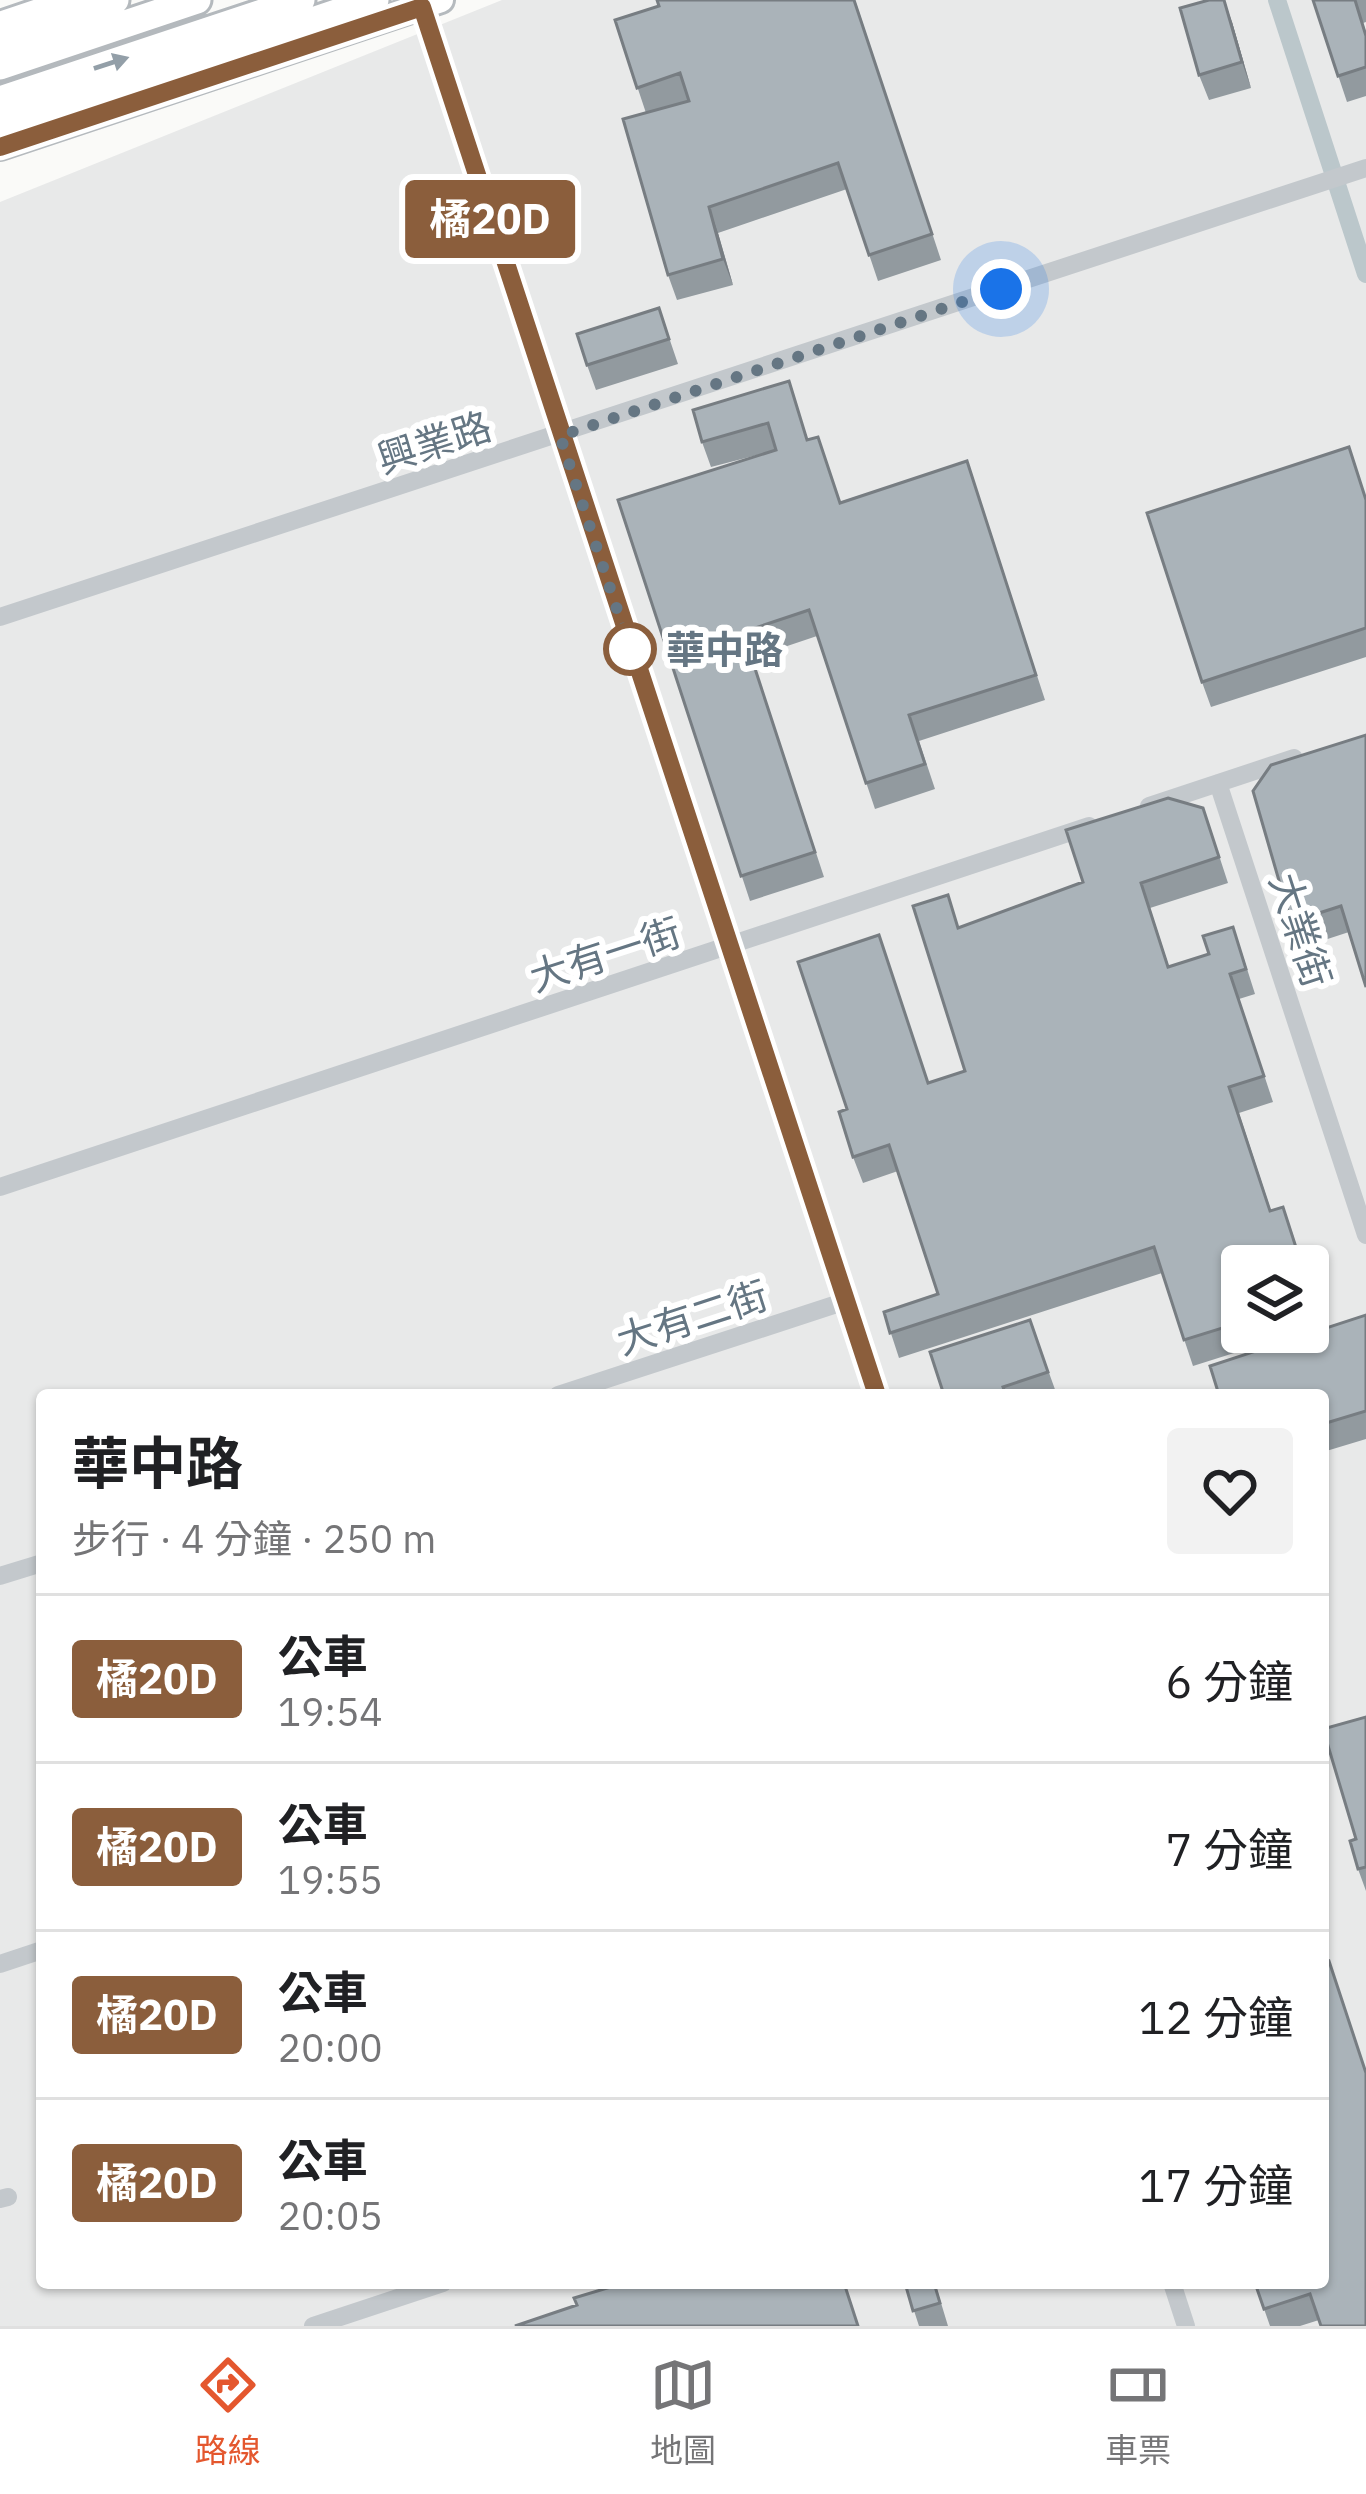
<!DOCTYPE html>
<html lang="zh-TW">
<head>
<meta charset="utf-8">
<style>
	:root { --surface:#fff; --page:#f2f2f2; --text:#202124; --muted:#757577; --line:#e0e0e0; --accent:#e4572e }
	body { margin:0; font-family:"IBM Plex Sans","Noto Sans TC",sans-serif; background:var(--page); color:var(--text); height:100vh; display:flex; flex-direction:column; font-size:45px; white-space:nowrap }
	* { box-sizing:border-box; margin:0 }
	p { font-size:39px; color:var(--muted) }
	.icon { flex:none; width:66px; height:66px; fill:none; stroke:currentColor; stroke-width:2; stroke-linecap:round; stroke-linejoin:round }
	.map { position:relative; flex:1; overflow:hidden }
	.side { position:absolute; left:36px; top:1389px; width:1293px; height:900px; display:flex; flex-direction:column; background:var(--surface); border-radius:12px; box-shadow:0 3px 9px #0004 }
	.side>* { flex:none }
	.badge { padding:0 24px; border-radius:9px; font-size:42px; line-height:78px }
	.buttons { position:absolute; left:1221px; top:1245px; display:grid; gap:24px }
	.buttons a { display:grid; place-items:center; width:108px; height:108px; border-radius:12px; background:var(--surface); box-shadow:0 3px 9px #0004; font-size:60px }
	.you { position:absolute; width:60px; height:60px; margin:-30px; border:9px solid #fff; border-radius:50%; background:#1a73e8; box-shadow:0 0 0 18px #1a73e833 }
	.map>.badge { position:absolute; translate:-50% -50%; box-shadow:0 0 0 6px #fff }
	.round { display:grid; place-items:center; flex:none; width:126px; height:126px; border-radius:12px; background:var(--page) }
	.headline { display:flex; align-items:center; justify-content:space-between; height:204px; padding:0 36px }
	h1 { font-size:57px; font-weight:700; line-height:90px }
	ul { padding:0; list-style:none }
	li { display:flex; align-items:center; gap:36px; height:168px; padding:0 36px; border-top:3px solid var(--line) }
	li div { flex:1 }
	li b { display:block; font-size:45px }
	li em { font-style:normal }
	li .badge { min-width:132px; font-weight:700; text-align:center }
	.dock { display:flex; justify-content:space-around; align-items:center; height:168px; border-top:3px solid var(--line); background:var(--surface); font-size:33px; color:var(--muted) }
	.dock a { display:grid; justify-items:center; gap:6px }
	.dock .selected { color:var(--accent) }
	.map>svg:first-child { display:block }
</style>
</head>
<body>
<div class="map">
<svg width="1366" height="2326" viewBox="0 0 1366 2326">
	<rect width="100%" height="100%" fill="#fafaf8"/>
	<path fill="#e8e9e9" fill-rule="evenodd" d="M502 0H1366V2326H0V202ZM1242 1266H1308V1332H1242ZM42 1395H1323V2283H42Z"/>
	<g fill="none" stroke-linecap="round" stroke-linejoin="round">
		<path stroke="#bbc7cb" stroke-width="18" d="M1277 0 1366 274"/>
		<defs>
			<path id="major" d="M0 24 71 0
				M0 147 441 0"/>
			<path id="highway" d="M0 39 115 0
				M0 66 197 0
				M0 100 301 0
				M0 126 375 0"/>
		</defs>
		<use href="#major" stroke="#b5babe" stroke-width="30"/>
		<use href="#highway" stroke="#b4b9bd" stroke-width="33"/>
		<path stroke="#c3c8cc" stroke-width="18" d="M422 7 877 1395
			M0 617 1366 168
			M1218 783 1366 1235
			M1149 806 1294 758
			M0 1187 1089 826
			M558 1395 846 1301
			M0 1576 42 1563
			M0 1964 42 1950
			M0 2199 8 2197
			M1172 2283 1186 2326
			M313 2326 443 2283"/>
		<use href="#major" stroke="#fff" stroke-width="24"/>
		<use href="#highway" stroke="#fff" stroke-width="27"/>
	</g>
	<path fill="#929a9f" d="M855 0 941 260 878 281 847 189 718 233 733 285 677 300 668 275 646 113 615 20Z
		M1313 0H1366V22L1363 23 1366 32V96L1347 102Z
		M1232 22 1251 88 1209 100 1199 75Z
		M659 308 678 364 596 390 587 365Z
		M789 381 808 440 840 502 967 461 1045 700 919 741 935 789 875 809 817 636 752 658 824 877 750 901 618 500 776 450 711 467 702 442Z
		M1366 497V657L1211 707 1202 682Z
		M1366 735 1349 932 1300 948 1291 922Z
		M1212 834 1228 883 1150 908 1169 967 1242 953 1255 994 1239 999 1273 1102 1239 1113 1271 1211 1292 1232 1303 1266H1242V1332H1300L1193 1366 1162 1273 899 1358 884 1312 938 1294 898 1171 863 1183 853 1157 929 1083 965 1071 959 927Z
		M1308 1281 1322 1325 1308 1330Z
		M1366 1315V1439L1323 1452V1395Z
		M1030 1320 1057 1395H944Z
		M1366 1717V1891L1358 1869 1356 1839Z
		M905 2283H935L948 2326H919Z
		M1255 2283H1323L1319 2320 1300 2326H1270Z"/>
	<path fill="#777d82" d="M1224 0 1232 22 1251 88 1242 62Z
		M709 207 718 233 733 285 723 259Z"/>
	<path fill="#aab3b9" stroke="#777d82" stroke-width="3" d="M657 0H854L932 234 869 255 838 163 709 207 723 259 668 275 623 119 689 101 680 73 637 88 615 20 659 6Z
		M1209 0H1224L1242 62 1199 75 1180 8Z
		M1313 0H1355L1366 36V67L1338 76Z
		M659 308 669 339 587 365 577 334Z
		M789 381 807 440 818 437 840 503 967 461 1036 675 909 715 925 764 866 783 809 610 743 632 815 852 741 876 618 500 776 450 768 423 702 442 693 410Z
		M1349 447 1366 500V628L1202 682 1147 513Z
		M1366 735V987L1341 906 1291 922 1253 791 1271 765Z
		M1168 798 1203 808 1219 857 1141 883 1168 967 1209 954 1203 936 1233 927 1246 969 1230 974 1264 1076 1229 1087 1270 1211 1283 1207 1302 1266H1242V1322L1184 1340 1154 1247 890 1333 884 1312 938 1294 889 1145 853 1157 839 1112 847 1109 798 962 879 935 928 1083 965 1071 913 906 948 895 958 928 1083 882 1066 830Z
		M1366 1315V1411L1323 1424V1395H1219L1210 1366Z
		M1030 1320 1048 1372 1003 1387 1006 1395H944L930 1352Z
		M1366 1717V1867L1358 1869 1350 1841 1356 1839 1323 1729Z
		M1329 1961 1366 2073V2326H1321L1310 2294 1264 2309 1255 2283H1323V1963Z
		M624 2283H844L858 2326H515L577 2305 574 2298Z
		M905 2283H934L940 2303 913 2311Z"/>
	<defs><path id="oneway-solid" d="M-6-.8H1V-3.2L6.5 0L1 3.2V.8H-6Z" transform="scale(3)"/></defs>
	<use fill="#939fa8" href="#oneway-solid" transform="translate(111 63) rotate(-18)"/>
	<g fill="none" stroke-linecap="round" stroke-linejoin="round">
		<defs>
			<path id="line" d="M0 147 422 7 877 1395"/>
		</defs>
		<use href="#line" stroke="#fff" stroke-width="27"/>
		<use href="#line" stroke="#8b5e3c" stroke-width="18"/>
		<path stroke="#657683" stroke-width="12" stroke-dasharray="0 21.6" d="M630 649 560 436 1001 289"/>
	</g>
	<circle fill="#fff" stroke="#8b5e3c" stroke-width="6" cx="630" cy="649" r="24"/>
	<g text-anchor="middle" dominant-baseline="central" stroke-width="12" stroke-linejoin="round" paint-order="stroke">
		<g font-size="39" fill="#657683" stroke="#fff">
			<text transform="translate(434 442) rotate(-18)">興業路</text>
			<text transform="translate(1301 930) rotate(72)">大業街</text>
			<text transform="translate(605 954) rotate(-18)">大有一街</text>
			<text transform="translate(692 1317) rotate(-18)">大有二街</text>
		</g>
		<g font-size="39" font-weight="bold" fill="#657683" stroke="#fff" text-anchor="start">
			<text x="666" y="649">華中路</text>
		</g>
	</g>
</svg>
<div class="buttons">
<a><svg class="icon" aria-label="layers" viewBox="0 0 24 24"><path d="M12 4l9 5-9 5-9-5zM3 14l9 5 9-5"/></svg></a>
</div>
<div class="you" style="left:1001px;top:289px"></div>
<b class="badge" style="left:490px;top:219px;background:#8b5e3c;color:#fff">橘20D</b>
<section class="side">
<div class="headline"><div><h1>華中路</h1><p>步行 · 4 分鐘 · 250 m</p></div><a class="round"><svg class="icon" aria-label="heart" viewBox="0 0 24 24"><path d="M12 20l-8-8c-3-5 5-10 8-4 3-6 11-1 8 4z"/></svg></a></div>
<ul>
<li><span class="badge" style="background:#8b5e3c;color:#fff">橘20D</span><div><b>公車</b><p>19:54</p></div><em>6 分鐘</em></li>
<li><span class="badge" style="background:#8b5e3c;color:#fff">橘20D</span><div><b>公車</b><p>19:55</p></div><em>7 分鐘</em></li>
<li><span class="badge" style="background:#8b5e3c;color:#fff">橘20D</span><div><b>公車</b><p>20:00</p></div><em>12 分鐘</em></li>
<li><span class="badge" style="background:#8b5e3c;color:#fff">橘20D</span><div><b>公車</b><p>20:05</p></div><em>17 分鐘</em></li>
</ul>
</section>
</div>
<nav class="dock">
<a class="selected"><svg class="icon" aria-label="directions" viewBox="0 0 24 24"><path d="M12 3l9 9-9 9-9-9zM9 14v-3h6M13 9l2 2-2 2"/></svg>路線</a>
<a><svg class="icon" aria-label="map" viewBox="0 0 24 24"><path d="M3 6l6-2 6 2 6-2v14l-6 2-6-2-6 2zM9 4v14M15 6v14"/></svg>地圖</a>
<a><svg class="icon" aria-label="tickets" viewBox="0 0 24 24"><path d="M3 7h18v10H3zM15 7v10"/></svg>車票</a>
</nav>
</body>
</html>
